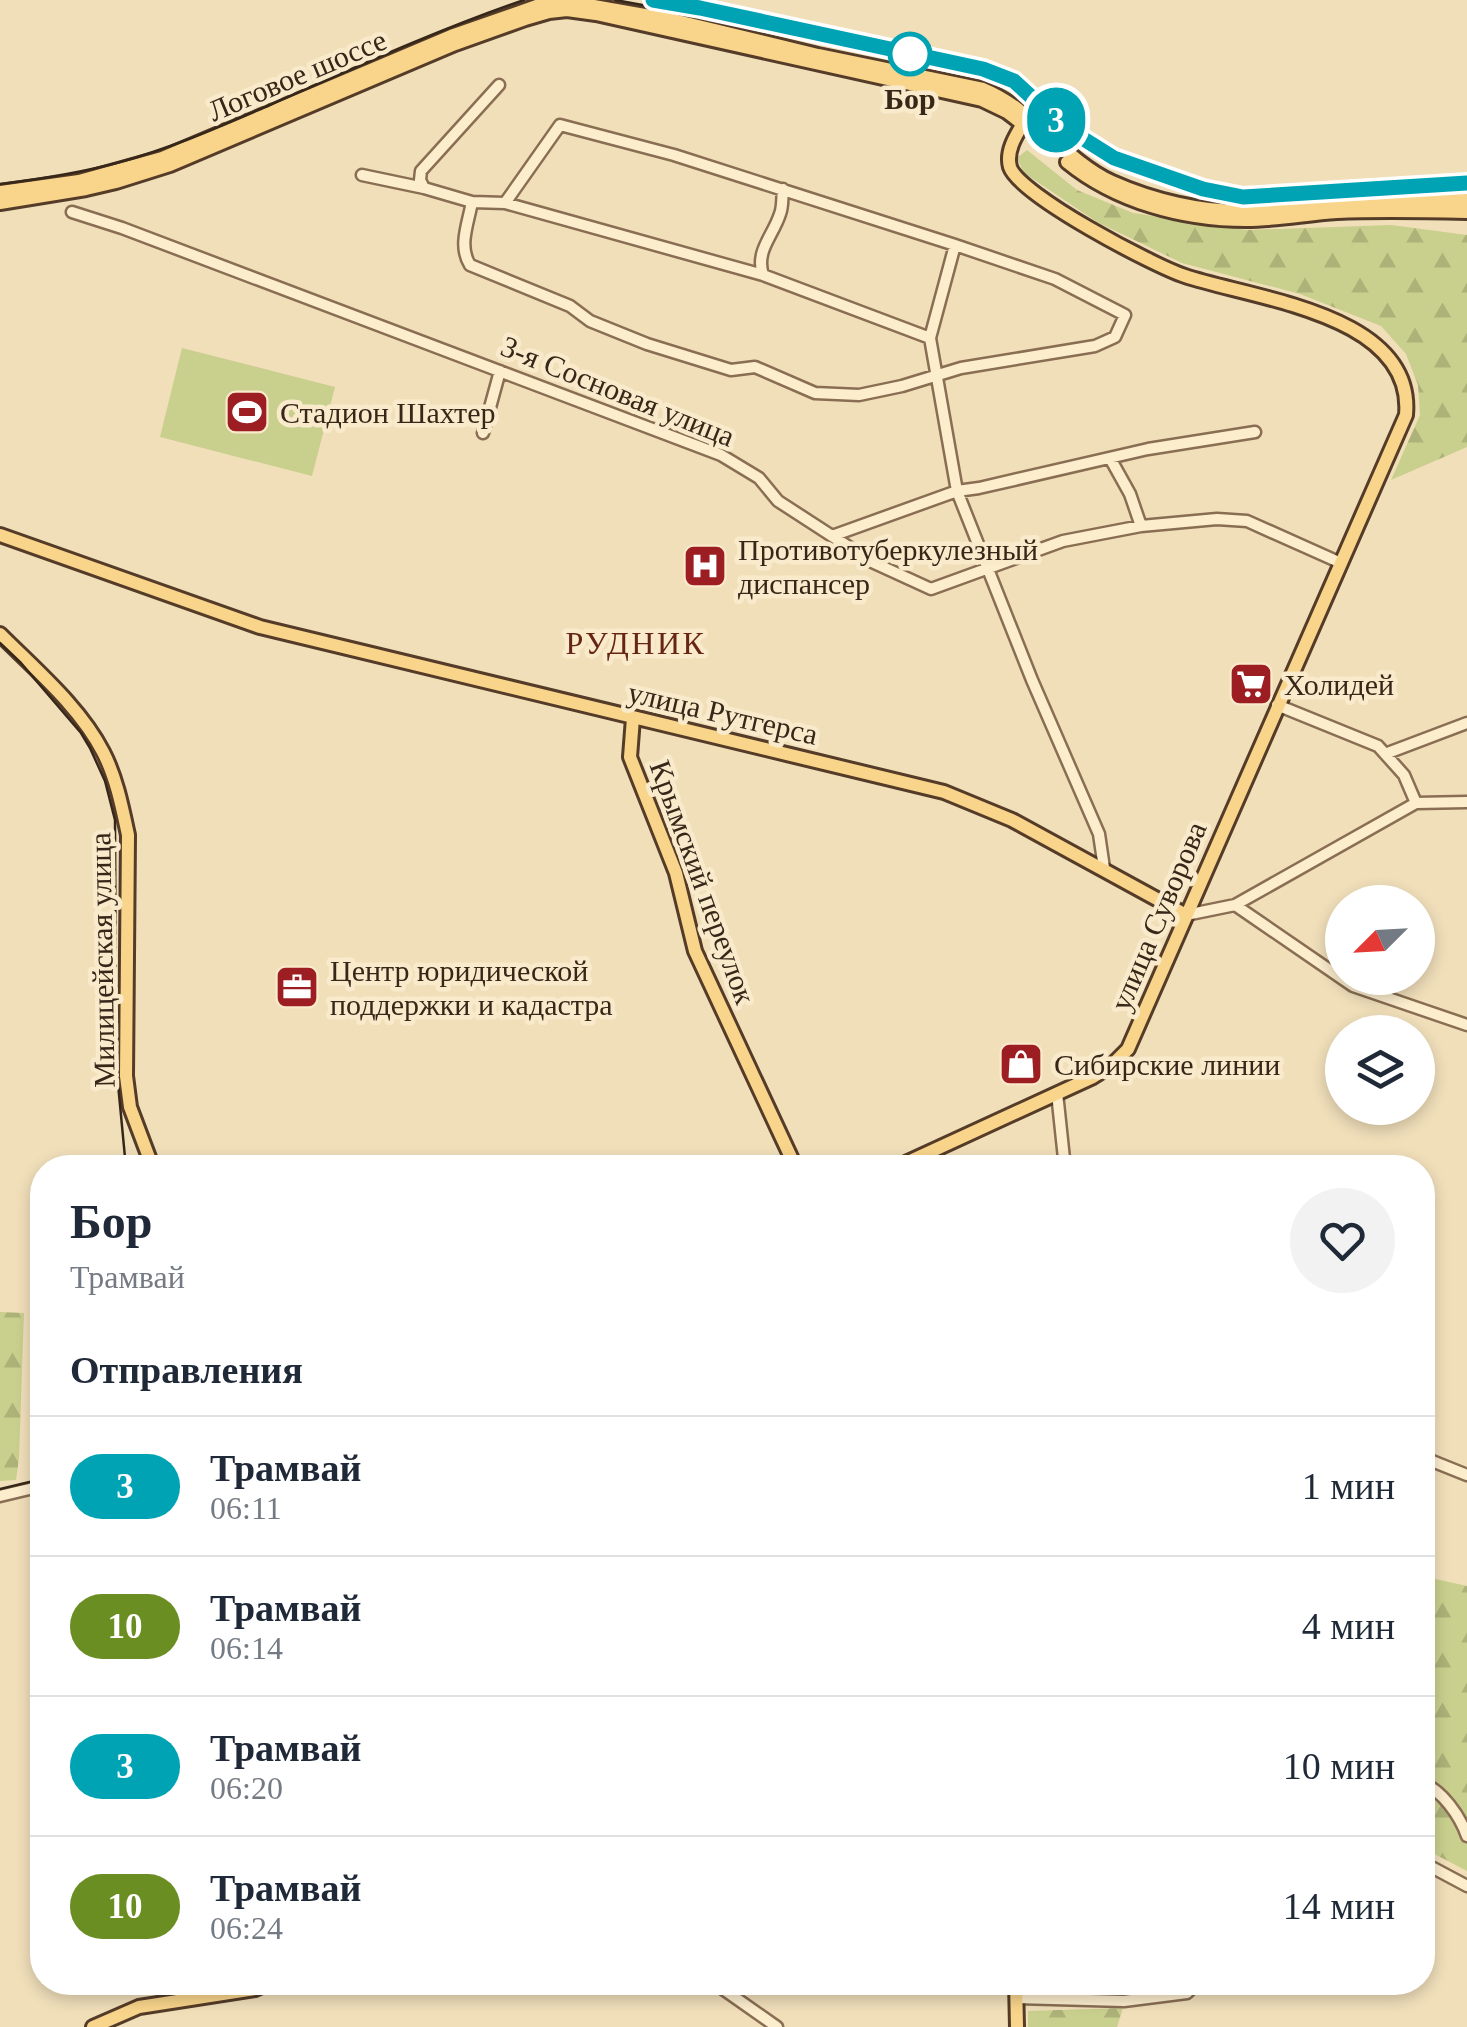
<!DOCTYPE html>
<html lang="ru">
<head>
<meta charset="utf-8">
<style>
	:root { --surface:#fff; --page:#f2f2f3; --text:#1f2937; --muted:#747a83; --line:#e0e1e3 }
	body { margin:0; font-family:"Times New Roman",serif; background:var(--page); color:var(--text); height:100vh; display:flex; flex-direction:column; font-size:38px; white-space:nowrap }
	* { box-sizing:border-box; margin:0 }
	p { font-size:32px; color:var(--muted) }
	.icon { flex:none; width:55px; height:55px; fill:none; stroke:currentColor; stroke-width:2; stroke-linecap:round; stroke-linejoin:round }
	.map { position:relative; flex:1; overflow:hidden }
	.drawer { position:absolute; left:30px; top:1155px; width:1405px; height:840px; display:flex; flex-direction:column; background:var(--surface); border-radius:40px; box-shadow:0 5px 15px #0003 }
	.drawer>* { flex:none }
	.badge { padding:0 20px; border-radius:32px; font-size:35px; line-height:65px }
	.needle { width:65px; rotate:246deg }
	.buttons { position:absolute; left:1325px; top:885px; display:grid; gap:20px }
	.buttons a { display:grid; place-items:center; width:110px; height:110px; border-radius:50%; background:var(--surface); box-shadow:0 5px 15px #0003; font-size:50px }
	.map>.badge { position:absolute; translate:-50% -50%; box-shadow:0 0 0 5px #fff }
	h2 { padding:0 40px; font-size:38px; line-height:90px }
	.round { display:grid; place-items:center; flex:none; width:105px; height:105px; border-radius:52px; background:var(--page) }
	.headline { display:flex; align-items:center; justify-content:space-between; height:170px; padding:0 40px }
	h1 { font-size:48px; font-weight:800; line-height:75px }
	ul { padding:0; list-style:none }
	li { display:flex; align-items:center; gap:30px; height:140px; padding:0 40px; border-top:2px solid var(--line) }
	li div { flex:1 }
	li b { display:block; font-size:38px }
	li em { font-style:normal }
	li .badge { min-width:110px; font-weight:700; text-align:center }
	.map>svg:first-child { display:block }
</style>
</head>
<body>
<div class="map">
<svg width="1467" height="2027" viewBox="0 0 1467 2027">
	<defs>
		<pattern id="forest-firs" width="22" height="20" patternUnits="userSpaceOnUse" patternTransform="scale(2.5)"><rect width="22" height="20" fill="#c9cf8d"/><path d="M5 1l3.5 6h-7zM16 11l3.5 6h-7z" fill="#adb279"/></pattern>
	</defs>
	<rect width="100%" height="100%" fill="#f1dfba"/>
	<path fill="url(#forest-firs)" d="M1027 150 1077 190 1133 213 1246 230 1391 225 1467 235V447L1391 480 1420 415 1418 385 1406 354 1381 326 1300 294 1182 263 1097 222 1024 173 1017 158Z
		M0 1312 24 1313 19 1458 16 1480 0 1481Z
		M1422 1576 1467 1586V1871L1423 1848Z
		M1123 2008 1117 2027H1028V2011Z"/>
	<path fill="#c9cf8d" d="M182 348 335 387 312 476 160 437Z"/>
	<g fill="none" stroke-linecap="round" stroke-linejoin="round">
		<defs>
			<path id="minor" d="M362 175 424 188 472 202 505 203 560 125 674 155 955 245 1055 279 1125 315 1115 337 1095 346 961 368 902 386 859 395 815 393 755 367 731 370 647 344 590 321 570 306 470 265C458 246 468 224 472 202
				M424 188 420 180 421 171 499 85
				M505 203 763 275 930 338
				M72 212 122 228 721 455 759 478 778 501 832 536 957 491 979 488 1148 449 1255 432
				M955 245 930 338 957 491 1032 680 1099 834 1104 868
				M763 275C755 251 773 236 780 214 783 207 782 197 783 189
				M483 433 500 371
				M1110 458 1130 494 1141 526
				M832 536 872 562 931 589 1063 541 1141 526 1217 519 1247 521 1341 563
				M1277 705 1378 746 1404 775 1416 803
				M1385 754 1467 723
				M1235 905 1416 803 1467 802
				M1186 915 1235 905 1353 986 1467 1025
				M1057 1093 1065 1168
				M1422 1457 1467 1475
				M0 1496 42 1486
				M1422 1783C1442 1790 1460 1816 1467 1836
				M1422 1862 1467 1886
				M713 1982 777 2027
				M1017 1998 1124 2001 1187 1993 1198 1982"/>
			<path id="major" d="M1067 162C1116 202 1183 220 1246 220 1276 220 1306 214 1337 212 1380 210 1424 211 1467 212
				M0 192 79 181 162 158 451 36 545 3 566 1 673 20 818 55 983 89C1033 109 1063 159 1112 182 1152 200 1202 212 1246 211 1276 210 1307 204 1337 202 1380 200 1424 200 1467 200
				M0 203 86 189 116 182 170 165 455 44 525 19 549 12 567 10 596 14 982 100 1007 112 1033 132
				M0 535 260 627 944 792 1012 820 1186 915
				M0 634C36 670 80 707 103 752 116 777 122 807 128 835L126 1076 130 1107 153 1168
				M633 718 630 757 676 873 695 951 796 1168
				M895 1168 1093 1077 1112 1065 1128 1049 1406 415C1415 314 1254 299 1185 276 1154 266 1019 195 1010 167 1005 149 1019 131 1027 117
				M1016 1982 1017 2027
				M93 2027 139 2007 255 1989 271 1982"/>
		</defs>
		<use href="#minor" stroke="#896e53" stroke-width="15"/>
		<use href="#major" stroke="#553c28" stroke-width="18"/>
		<use href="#minor" stroke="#fcedcd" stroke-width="10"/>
		<use href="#major" stroke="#f9d58c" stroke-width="12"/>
		<path stroke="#362719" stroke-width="2.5" d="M615 0 698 15 887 56 982 74 1011 85 1060 130 1079 144 1113 163 1202 195 1240 203 1363 193 1467 189
			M0 184C41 179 81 173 120 162 172 148 221 126 270 105 354 68 437 30 524 0
			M0 643 21 663 81 733 90 748 105 781 115 820 116 1063 126 1168
			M0 1489 42 1479"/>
	</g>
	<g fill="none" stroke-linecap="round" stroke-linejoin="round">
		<defs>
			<path id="line" d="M653 0 700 8 983 69 1014 81 1063 126 1114 158 1203 189 1243 197 1467 183"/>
		</defs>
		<use href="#line" stroke="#fff" stroke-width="22"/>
		<use href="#line" stroke="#00a3b4" stroke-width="15"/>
	</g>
	<defs>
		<symbol id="stadium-square" viewBox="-11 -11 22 22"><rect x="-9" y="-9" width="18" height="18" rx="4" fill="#9c1e22" stroke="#f8eaca"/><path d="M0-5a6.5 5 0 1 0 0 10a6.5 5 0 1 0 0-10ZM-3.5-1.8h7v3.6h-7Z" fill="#fff"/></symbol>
		<symbol id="hospital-square" viewBox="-11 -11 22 22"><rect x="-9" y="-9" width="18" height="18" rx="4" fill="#9c1e22" stroke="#f8eaca"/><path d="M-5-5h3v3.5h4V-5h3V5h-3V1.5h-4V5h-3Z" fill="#fff"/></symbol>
		<symbol id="supermarket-square" viewBox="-11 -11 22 22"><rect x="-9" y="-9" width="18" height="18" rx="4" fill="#9c1e22" stroke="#f8eaca"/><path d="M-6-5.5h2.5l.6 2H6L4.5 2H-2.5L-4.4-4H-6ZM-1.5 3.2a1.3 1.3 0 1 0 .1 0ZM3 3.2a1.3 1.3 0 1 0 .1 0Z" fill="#fff"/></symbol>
		<symbol id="office-square" viewBox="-11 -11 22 22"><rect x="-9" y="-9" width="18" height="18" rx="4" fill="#9c1e22" stroke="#f8eaca"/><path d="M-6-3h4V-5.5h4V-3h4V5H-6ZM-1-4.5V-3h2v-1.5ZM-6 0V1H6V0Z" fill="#fff"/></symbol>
		<symbol id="shop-square" viewBox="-11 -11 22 22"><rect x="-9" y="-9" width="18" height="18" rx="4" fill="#9c1e22" stroke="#f8eaca"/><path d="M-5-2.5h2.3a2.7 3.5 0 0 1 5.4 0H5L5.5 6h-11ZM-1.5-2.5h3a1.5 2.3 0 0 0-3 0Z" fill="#fff"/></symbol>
	</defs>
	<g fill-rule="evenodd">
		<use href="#stadium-square" x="222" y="387" width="50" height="50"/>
		<use href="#hospital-square" x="680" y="541" width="50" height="50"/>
		<use href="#supermarket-square" x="1226" y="659" width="50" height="50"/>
		<use href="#office-square" x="272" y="962" width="50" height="50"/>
		<use href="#shop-square" x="996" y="1039" width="50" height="50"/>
	</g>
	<circle fill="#fff" stroke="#00a3b4" stroke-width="5" cx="910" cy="54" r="20"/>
	<g text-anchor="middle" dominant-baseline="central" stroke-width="9" stroke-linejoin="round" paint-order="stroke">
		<g font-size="30" fill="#362719" stroke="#f8eaca">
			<text transform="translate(297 75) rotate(-23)">Логовое шоссе</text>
			<text transform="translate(618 391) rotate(22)">3-я Сосновая улица</text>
			<text transform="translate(723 713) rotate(13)">улица Рутгерса</text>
			<text transform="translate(703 882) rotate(70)">Крымский переулок</text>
			<text transform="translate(1158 916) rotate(-67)">улица Суворова</text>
			<text transform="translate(102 960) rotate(-91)">Милицейская улица</text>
		</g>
		<g font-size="30" font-weight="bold" fill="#362719" stroke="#f8eaca">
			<text x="910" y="98">Бор</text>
		</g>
		<g font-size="30" fill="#362719" stroke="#f8eaca" text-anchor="start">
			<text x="280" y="412">Стадион Шахтер</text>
			<text x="738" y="549">Противотуберкулезный<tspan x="738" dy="34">диспансер</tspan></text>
			<text x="1284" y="684">Холидей</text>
			<text x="330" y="970">Центр юридической<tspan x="330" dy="34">поддержки и кадастра</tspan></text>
			<text x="1054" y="1064">Сибирские линии</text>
		</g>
		<g font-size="32" letter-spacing="2.5" fill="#662515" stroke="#f8eaca">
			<text x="636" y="643">РУДНИК</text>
		</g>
	</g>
</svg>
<div class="buttons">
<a><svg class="needle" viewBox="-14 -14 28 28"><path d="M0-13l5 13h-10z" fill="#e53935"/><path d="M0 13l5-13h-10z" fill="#747a83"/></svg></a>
<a><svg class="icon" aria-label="layers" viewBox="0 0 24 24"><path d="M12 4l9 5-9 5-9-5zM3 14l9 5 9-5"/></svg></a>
</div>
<b class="badge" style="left:1056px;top:120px;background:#00a3b4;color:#fff">3</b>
<section class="drawer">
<div class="headline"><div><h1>Бор</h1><p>Трамвай</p></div><a class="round"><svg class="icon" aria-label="heart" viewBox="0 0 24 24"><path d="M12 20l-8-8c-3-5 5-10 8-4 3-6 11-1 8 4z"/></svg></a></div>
<h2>Отправления</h2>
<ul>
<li><span class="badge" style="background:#00a3b4;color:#fff">3</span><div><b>Трамвай</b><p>06:11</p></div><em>1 мин</em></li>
<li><span class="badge" style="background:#6b8e23;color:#fff">10</span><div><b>Трамвай</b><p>06:14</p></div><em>4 мин</em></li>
<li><span class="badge" style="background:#00a3b4;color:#fff">3</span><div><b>Трамвай</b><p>06:20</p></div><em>10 мин</em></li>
<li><span class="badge" style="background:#6b8e23;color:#fff">10</span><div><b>Трамвай</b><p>06:24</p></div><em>14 мин</em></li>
</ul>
</section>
</div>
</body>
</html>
